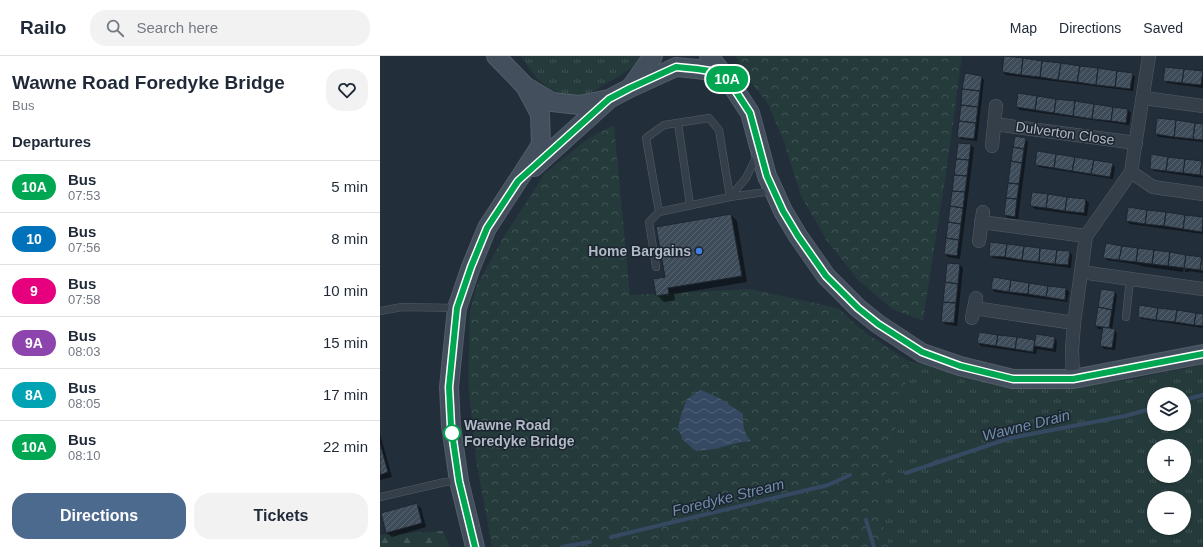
<!DOCTYPE html>
<html lang="en">
<head>
<meta charset="utf-8">
<style>
	:root { --surface:#fff; --page:#f2f2f3; --text:#1f2937; --muted:#747a83; --line:#e0e1e3; --accent:#4c698e }
	body { margin:0; font-family:Helvetica,sans-serif; background:var(--page); color:var(--text); height:100vh; display:flex; flex-direction:column; font-size:15px; white-space:nowrap }
	* { box-sizing:border-box; margin:0 }
	p { font-size:13px; color:var(--muted) }
	.icon { flex:none; width:22px; height:22px; fill:none; stroke:currentColor; stroke-width:2; stroke-linecap:round; stroke-linejoin:round }
	.map { position:relative; flex:1; overflow:hidden }
	.panel { display:flex; flex-direction:column; background:var(--surface); width:380px }
	.panel>* { flex:none }
	.badge { padding:0 8px; border-radius:13px; font-size:14px; line-height:26px }
	.controls { position:absolute; left:767px; top:331px; display:grid; gap:8px }
	.controls a { display:grid; place-items:center; width:44px; height:44px; border-radius:50%; background:var(--surface); box-shadow:0 1px 3px #0004; font-size:20px }
	.map>.badge { position:absolute; translate:-50% -50%; box-shadow:0 0 0 2px #fff }
	h2 { padding:0 12px; font-size:15px; line-height:36px }
	.round { display:grid; place-items:center; flex:none; width:42px; height:42px; border-radius:16px; background:var(--page) }
	.overview { display:flex; align-items:center; justify-content:space-between; height:68px; padding:0 12px }
	h1 { font-size:19px; font-weight:800; line-height:30px }
	.button { display:flex; gap:8px; margin-top:auto; padding:8px 12px }
	.button a { flex:1; height:46px; border-radius:16px; background:var(--accent); color:#fff; font-size:16px; font-weight:800; line-height:46px; text-align:center }
	.button a+a { background:var(--page); color:var(--text) }
	ul { padding:0; list-style:none }
	li { display:flex; align-items:center; gap:12px; height:52px; padding:0 12px; border-top:1px solid var(--line) }
	li div { flex:1 }
	li b { display:block; font-size:15px }
	li em { font-style:normal }
	li .badge { min-width:44px; font-weight:700; text-align:center }
	header { display:flex; align-items:center; gap:24px; box-sizing:border-box; height:56px; padding:0 20px; background:var(--surface); border-bottom:1px solid var(--line) }
	header strong { font-size:19px }
	nav { display:flex; gap:22px; margin-inline-start:auto; font-size:14px }
	.search { width:280px; height:36px; background:var(--page); display:flex; align-items:center; gap:10px; box-sizing:border-box; padding:0 14px; border-radius:16px; color:var(--muted); font-size:15px }
	main { display:flex; flex:1; min-height:0 }
	.map>svg:first-child { display:block }
</style>
</head>
<body>
<header>
<strong>Railo</strong>
<div class="search"><svg class="icon" aria-label="search" viewBox="0 0 24 24"><circle cx="10" cy="10" r="6"/><path d="M15 15l6 6"/></svg>Search here</div>
<nav><a>Map</a><a>Directions</a><a>Saved</a></nav>
</header>
<main>
<section class="panel">
<div class="overview"><div><h1>Wawne Road Foredyke Bridge</h1><p>Bus</p></div><a class="round"><svg class="icon" aria-label="heart" viewBox="0 0 24 24"><path d="M12 20l-8-8c-3-5 5-10 8-4 3-6 11-1 8 4z"/></svg></a></div>
<h2>Departures</h2>
<ul>
<li><span class="badge" style="background:#00a651;color:#fff">10A</span><div><b>Bus</b><p>07:53</p></div><em>5 min</em></li>
<li><span class="badge" style="background:#0072bc;color:#fff">10</span><div><b>Bus</b><p>07:56</p></div><em>8 min</em></li>
<li><span class="badge" style="background:#e6007e;color:#fff">9</span><div><b>Bus</b><p>07:58</p></div><em>10 min</em></li>
<li><span class="badge" style="background:#8e44ad;color:#fff">9A</span><div><b>Bus</b><p>08:03</p></div><em>15 min</em></li>
<li><span class="badge" style="background:#00a3b4;color:#fff">8A</span><div><b>Bus</b><p>08:05</p></div><em>17 min</em></li>
<li><span class="badge" style="background:#00a651;color:#fff">10A</span><div><b>Bus</b><p>08:10</p></div><em>22 min</em></li>
</ul>
<div class="button"><a>Directions</a><a>Tickets</a></div>
</section>
<div class="map">
<svg width="823" height="491" viewBox="0 0 823 491">
	<defs>
		<pattern id="grass-tufts" width="24" height="20" patternUnits="userSpaceOnUse"><rect width="24" height="20" fill="#243a3b"/><path d="M3 7l-1-3M5 7V3M7 7l1-3M15 17l-1-3M17 17v-4M19 17l1-3" fill="none" stroke="#415456"/></pattern>
		<pattern id="forest-firs" width="22" height="20" patternUnits="userSpaceOnUse"><rect width="22" height="20" fill="#243a3b"/><path d="M5 1l3.5 6h-7zM16 11l3.5 6h-7z" fill="#415456"/></pattern>
		<pattern id="park-crowns" width="20" height="18" patternUnits="userSpaceOnUse"><rect width="20" height="18" fill="#243a3b"/><path d="M2 6a3 3 0 1 1 6 0M12 15a3 3 0 1 1 6 0" fill="none" stroke="#415456"/></pattern>
		<pattern id="water-waves" width="16" height="10" patternUnits="userSpaceOnUse"><rect width="16" height="10" fill="#354a62"/><path d="M0 5q4-4 8 0t8 0" fill="none" stroke="#506277"/></pattern>
		<pattern id="building-hatch" width="6" height="6" patternUnits="userSpaceOnUse"><rect width="6" height="6" fill="#3e4c59"/><path d="M-1 1l2-2M0 6l6-6M5 7l2-2" fill="none" stroke="#57646f"/></pattern>
	</defs>
	<rect width="100%" height="100%" fill="#222e3a"/>
	<path fill="url(#grass-tufts)" fill-rule="evenodd" d="M140 0H262C255 12 242 18 231 25 222 30 209 39 198 40 195 41 191 39 189 39 163 35 155 19 140 0Z
		M530 306 625 321 686 332 753 323 823 309V491H508L499 450ZM774 338H804V368H774ZM774 390H804V420H774ZM774 442H804V472H774Z"/>
	<path fill="url(#forest-firs)" d="M63 475 70 491H0V479Z"/>
	<path fill="url(#park-crowns)" d="M355 0H582L569 97 543 265 512 253 478 224 447 185 421 140 404 86 388 48 373 29Z
		M234 69 250 239 370 233 458 252 483 275 530 306 499 450 508 491H112L96 404 88 326 90 256 96 231 123 182 165 117 209 82Z"/>
	<path fill="url(#water-waves)" d="M321 334 339 342 363 358C363 368 363 377 371 385L361 386 334 393 316 395 304 385 298 373 301 359 307 343Z"/>
	<path fill="#0007" d="M786 12 823 16V32L787 27 784 24Z
		M623 16 752 18 755 21 753 35 626 19Z
		M601 21 604 24 597 85 581 83 578 80Z
		M637 51 748 54 751 57 749 69 640 54Z
		M823 69V86L779 81 776 78Z
		M645 83 648 86 638 163 628 162 625 159Z
		M591 89 594 92 580 203 568 201 565 198Z
		M823 106V122L774 115 771 112Z
		M656 108H732L735 111 733 123 659 111Z
		M706 144 709 147 707 160 655 153 652 150Z
		M749 152 823 163V178L750 168 747 165Z
		M351 159 357 165 367 226 294 238 295 244 284 246 277 239 286 222Z
		M689 196 692 199 691 212 613 202 610 199Z
		M724 201 823 202V217L809 215V216H805L807 202H805L803 216 761 210 760 209 727 204Z
		M568 208 580 209 583 212 577 270 565 268 562 265Z
		M613 222 686 233 689 236 687 246 615 236 612 233Z
		M734 236 737 239 732 274H734L737 277 735 294 724 293 721 290 724 273H719L716 270Z
		M823 259V272L762 263 759 260Z
		M674 282 677 285 676 296 657 293 656 298 601 290 598 287 656 286Z
		M0 378 12 421 0 424Z
		M36 448 41 452 46 471 12 481 7 477Z"/>
	<g fill="none" stroke-linecap="round" stroke-linejoin="round">
		<path stroke="#354a62" stroke-width="4" d="M804 344 823 339
			M526 417 630 382 745 360 774 352
			M486 464 494 491
			M231 481 448 429 470 419
			M182 491 210 486"/>
	</g>
	<path fill="url(#building-hatch)" stroke="#1d2631" d="M624 0 643 2 641 19 622 16Z
		M643 2 662 5 660 21 641 19Z
		M662 5 681 7 678 24 660 21Z
		M681 7 700 10 697 26 678 24Z
		M700 10 718 12 716 29 697 26Z
		M785 11 804 13 802 27 783 25Z
		M718 12 737 15 735 31 716 29Z
		M804 13 823 15 821 29 802 27Z
		M737 15 753 17 750 33 735 31Z
		M585 17 602 20 600 35 582 33Z
		M582 33 600 35 598 51 581 49Z
		M638 37 657 40 655 54 636 51Z
		M657 40 676 43 674 57 655 54Z
		M676 43 695 45 693 60 674 57Z
		M695 45 714 48 712 63 693 60Z
		M714 48 733 51 731 65 712 63Z
		M581 49 598 51 596 67 579 65Z
		M733 51 748 53 746 67 731 65Z
		M777 62 796 64 794 81 775 78Z
		M796 64 815 67 813 83 794 81Z
		M579 65 596 67 594 83 577 81Z
		M815 67 823 68V84L813 83Z
		M635 80 646 82 644 93 633 91Z
		M578 87 591 88 589 104 576 103Z
		M633 91 644 93 642 107 631 105Z
		M657 95 676 98 674 112 655 109Z
		M676 98 695 101 692 115 674 112Z
		M771 98 788 101 786 115 770 113Z
		M695 101 714 104 711 118 692 115Z
		M788 101 805 103 803 117 786 115Z
		M576 103 589 104 587 120 574 119Z
		M805 103 822 105 820 119 803 117Z
		M714 104 733 107 730 121 711 118Z
		M631 105 642 107 639 128 628 127Z
		M822 105H823V120L820 119Z
		M574 119 587 120 585 136 572 135Z
		M628 127 639 128 637 143 626 142Z
		M572 135 585 136 583 152 570 150Z
		M652 136 668 138 666 152 650 150Z
		M668 138 687 141 685 155 666 152Z
		M687 141 706 143 704 157 685 155Z
		M626 142 637 143 635 161 624 159Z
		M570 150 583 152 581 168 568 166Z
		M748 151 767 154 765 168 746 165Z
		M767 154 786 156 784 170 765 168Z
		M786 156 805 159 803 173 784 170Z
		M351 158 362 220 288 232 289 238 276 240 273 223 285 221 276 171Z
		M805 159 823 161 822 176 803 173Z
		M568 166 581 168 579 184 566 182Z
		M566 182 579 184 577 200 564 198Z
		M610 186 627 188 625 201 609 200Z
		M726 187 742 190 739 204 723 202Z
		M627 188 644 190 642 204 625 201Z
		M644 190 660 192 659 206 642 204Z
		M742 190 758 192 756 206 739 204Z
		M660 192 677 194 675 208 659 206Z
		M758 192 774 194 772 208 756 206Z
		M677 194 690 195 688 209 675 208Z
		M774 194 790 196 788 210 772 208Z
		M790 196 806 199 804 212 788 210Z
		M806 199 822 201 820 214 804 212Z
		M822 201H823V215L820 214Z
		M567 207 580 208 578 228 565 226Z
		M613 221 631 224 629 236 611 233Z
		M631 224 649 227 648 238 629 236Z
		M565 226 578 228 576 247 563 246Z
		M649 227 668 230 666 241 648 238Z
		M668 230 686 232 685 244 666 241Z
		M721 233 735 235 732 254 718 251Z
		M563 246 576 247 574 267 561 266Z
		M759 249 778 252 776 264 758 261Z
		M718 251 732 254 729 272 715 270Z
		M778 252 797 254 795 266 776 264Z
		M797 254 816 257 814 269 795 266Z
		M816 257 823 258V270L814 269Z
		M723 271 735 273 732 292 720 290Z
		M599 276 618 279 616 290 597 287Z
		M656 278 675 281 673 293 654 290Z
		M618 279 637 281 635 293 616 290Z
		M637 281 655 284 653 296 635 293Z
		M0 387 8 416 0 419Z
		M37 447 42 467 6 477 1 457Z"/>
	<g fill="none" stroke-linecap="round" stroke-linejoin="round">
		<defs>
			<path id="lane" d="M298 67 310 149
				M350 141 339 74 329 62 284 69 266 82 279 156 350 141 393 135
				M350 141 366 122 378 98
				M276 211 269 166 279 156
				M0 255 22 251 77 252
				M746 261 750 223
				M0 441 65 426 79 425"/>
			<path id="street" d="M764 42 823 50
				M614 68 756 87
				M612 90 616 50
				M751 116 773 131 823 138
				M601 166 706 180
				M599 185 603 156
				M701 216 823 233
				M594 252 694 267
				M592 262 596 242
				M693 323 692 294 694 267 706 180 751 116 769 0"/>
			<path id="secondary" d="M116 0 145 30 172 46 199 49 229 43 250 32 296 11 317 13 343 17
				M329 0 353 31 370 57 387 120 394 135 403 155 418 180 446 220 478 252 498 268 542 297 580 310 633 323H693L823 298
				M251 31 273 0
				M154 111 228 44
				M95 491 79 425 71 370 69 331 77 252 91 211 107 172 161 89 160 58 145 30"/>
		</defs>
		<use href="#lane" stroke="#535d68" stroke-width="8"/>
		<use href="#street" stroke="#535d68" stroke-width="14"/>
		<use href="#secondary" stroke="#535d68" stroke-width="20"/>
		<use href="#lane" stroke="#353f4a" stroke-width="7"/>
		<use href="#street" stroke="#353f4a" stroke-width="13"/>
		<use href="#secondary" stroke="#434f5d" stroke-width="18"/>
	</g>
	<g fill="none" stroke-linecap="round" stroke-linejoin="round">
		<defs>
			<path id="line" d="M95 491 79 425 71 370 69 331 77 252 91 211 107 172 138 125 229 43 250 32 296 11 317 13 343 17 353 31 370 57 387 120 403 155 418 180 446 220 478 252 498 268 542 296 580 310 633 323H693L823 298"/>
		</defs>
		<use href="#line" stroke="#fff" stroke-width="9"/>
		<use href="#line" stroke="#00a651" stroke-width="6"/>
	</g>
	<circle fill="#3f7fe0" stroke="#1b242f" stroke-width="1.5" cx="319" cy="195" r="4"/>
	<circle fill="#fff" stroke="#00a651" stroke-width="2" cx="72" cy="377" r="8"/>
	<g text-anchor="middle" dominant-baseline="central" stroke-width="3" stroke-linejoin="round" paint-order="stroke">
		<g font-size="14" fill="#b0bac6" stroke="#1b242f">
			<text transform="translate(685 77) rotate(8)">Dulverton Close</text>
		</g>
		<g font-size="14" font-weight="bold" fill="#b0bac6" stroke="#1b242f" text-anchor="end">
			<text x="311" y="195">Home Bargains</text>
		</g>
		<g font-size="14" font-weight="bold" fill="#b0bac6" stroke="#1b242f" text-anchor="start">
			<text x="84" y="369">Wawne Road<tspan x="84" dy="16">Foredyke Bridge</tspan></text>
		</g>
		<g font-size="15" font-style="italic" fill="#708daa" stroke="#1b242f">
			<text transform="translate(646 369) rotate(-14)">Wawne Drain</text>
			<text transform="translate(348 441) rotate(-14)">Foredyke Stream</text>
		</g>
	</g>
</svg>
<div class="controls">
<a><svg class="icon" aria-label="layers" viewBox="0 0 24 24"><path d="M12 4l9 5-9 5-9-5zM3 14l9 5 9-5"/></svg></a>
<a>+</a>
<a>−</a>
</div>
<b class="badge" style="left:347px;top:23px;background:#00a651;color:#fff">10A</b>
</div>
</main>
</body>
</html>
